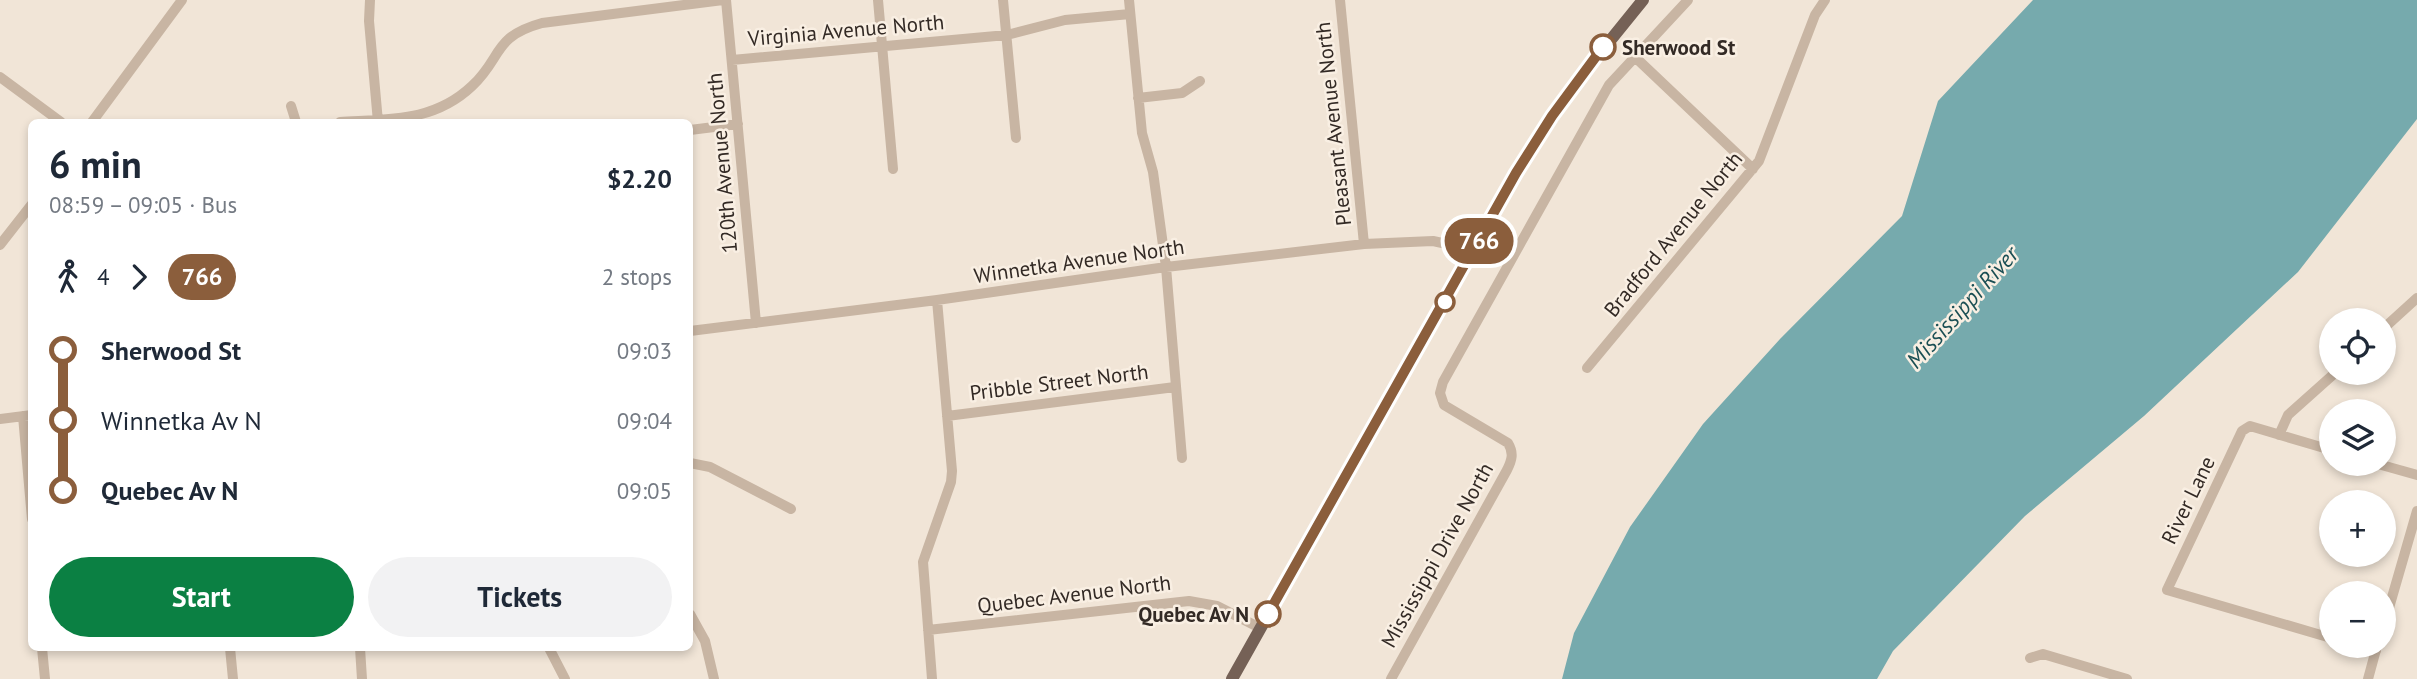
<!DOCTYPE html>
<html lang="en">
<head>
<meta charset="utf-8">
<style>
	:root { --surface:#fff; --page:#f2f2f3; --text:#1f2937; --muted:#747a83; --accent:#0b8043 }
	body { margin:0; font-family:"PT Sans",sans-serif; background:var(--page); color:var(--text); height:100vh; display:flex; flex-direction:column; font-size:26px; white-space:nowrap }
	* { box-sizing:border-box; margin:0 }
	p { font-size:23px; color:var(--muted) }
	.icon { flex:none; width:38px; height:38px; fill:none; stroke:currentColor; stroke-width:2; stroke-linecap:round; stroke-linejoin:round }
	.map { position:relative; flex:1; overflow:hidden }
	.details { position:absolute; left:28px; top:119px; width:665px; height:532px; display:flex; flex-direction:column; background:var(--surface); border-radius:10px; box-shadow:0 4px 10px #0003 }
	.details>* { flex:none }
	.badge { padding:0 14px; border-radius:23px; font-size:24px; line-height:46px }
	.fabs { position:absolute; left:2319px; top:308px; display:grid; gap:14px }
	.fabs a { display:grid; place-items:center; width:77px; height:77px; border-radius:50%; background:var(--surface); box-shadow:0 4px 10px #0003; font-size:35px }
	.map>.badge { position:absolute; translate:-50% -50%; box-shadow:0 0 0 4px #fff }
	.legs { display:flex; align-items:center; gap:10px; height:77px; padding:0 21px; font-size:23px }
	.legs p { margin-inline-start:auto }
	.headline { display:flex; align-items:center; justify-content:space-between; height:119px; padding:0 21px }
	h1 { font-size:38px; font-weight:700; line-height:52px }
	.cta { display:flex; gap:14px; margin-top:auto; padding:14px 21px }
	.cta a { flex:1; height:80px; border-radius:42px; background:var(--accent); color:#fff; font-size:28px; font-weight:700; line-height:80px; text-align:center }
	.cta a+a { background:var(--page); color:var(--text) }
	ul { padding:0 21px; list-style:none }
	li { display:flex; align-items:center; gap:24px; height:70px; font-size:26px }
	li i { display:grid; place-items:center; width:10px; height:100%; margin:0 9px; background:currentColor }
	li i::after { content:''; width:18px; height:18px; margin:-9px; border:5px solid; border-radius:50%; background:var(--surface) }
	li p { margin-inline-start:auto }
	li:first-child i { background:linear-gradient(#0000 50%,currentColor 0) }
	li:last-child i { background:linear-gradient(currentColor 50%,#0000 0) }
	.map>svg:first-child { display:block }
</style>
</head>
<body>
<div class="map">
<svg width="2417" height="679" viewBox="0 0 2417 679">
	<rect width="100%" height="100%" fill="#f1e5d7"/>
	<path fill="#76aaad" d="M2033 0H2417V119L2298 272 2144 416 2025 516 1893 651 1877 679H1562L1574 633 1630 527 1703 424 1780 339 1902 216 1938 101Z"/>
	<g fill="none" stroke-linecap="round" stroke-linejoin="round">
		<path stroke="#c8b5a3" stroke-width="10" d="M370 0 369 21 378 122
			M726 0 756 323
			M878 0 893 169
			M1003 0 1016 138
			M1129 0 1142 133 1153 172 1166 267 1182 458
			M1340 0 1364 244
			M1636 58 1753 169
			M732 60 1007 35 1065 20 1130 14
			M0 77 61 122
			M1138 98 1182 93 1200 81
			M291 106 296 122
			M92 122 182 0
			M340 122C390 119 434 122 472 86 503 57 492 37 542 23L723 0
			M690 130 738 124
			M0 245 32 204
			M2384 328 2417 298
			M690 331 937 300 1166 267 1364 244 1433 241 1456 246 1471 255
			M1587 368 1759 161 1815 15 1825 0
			M23 416 32 519
			M947 416 1175 387
			M0 419 32 415
			M2279 435 2288 415 2335 373
			M2331 450 2250 426 2242 431 2167 590 2331 638
			M690 463 710 467 791 509
			M2378 464 2417 475
			M690 614 705 641 714 679
			M2384 625 2417 511
			M928 630 1189 601 1217 606 1260 628
			M2358 646 2376 651
			M42 648 45 679
			M230 648 233 679
			M360 648 362 679
			M549 648 565 679
			M2030 658 2043 654 2127 679
			M932 679 923 562 951 482 952 471 937 300
			M1391 679 1507 470C1512 460 1514 453 1508 443L1444 405 1440 393 1443 382 1609 85 1688 0
			M2368 679 2377 646"/>
		<path stroke="#756156" stroke-width="12" d="M1232 679 1516 173 1575 84 1643 0"/>
	</g>
	<g fill="none" stroke-linecap="round" stroke-linejoin="round">
		<defs>
			<path id="line-1" d="M1268 614 1516 173 1552 116 1603 47"/>
		</defs>
		<use href="#line-1" stroke="#fff" stroke-width="16"/>
		<use href="#line-1" stroke="#8b5e3c" stroke-width="10"/>
	</g>
	<g fill="#fff" stroke="#8b5e3c" stroke-width="3.5">
		<circle cx="1603" cy="47" r="12"/>
		<circle cx="1445" cy="302" r="9"/>
		<circle cx="1268" cy="614" r="12"/>
	</g>
	<g text-anchor="middle" dominant-baseline="central" stroke-width="5" stroke-linejoin="round" paint-order="stroke">
		<g font-size="21" fill="#332a25" stroke="#f9efe3">
			<text transform="translate(846 30) rotate(-5)">Virginia Avenue North</text>
			<text transform="translate(1333 124) rotate(-96)">Pleasant Avenue North</text>
			<text transform="translate(722 163) rotate(-95)">120th Avenue North</text>
			<text transform="translate(1673 234) rotate(-51)">Bradford Avenue North</text>
			<text transform="translate(1079 261) rotate(-8)">Winnetka Avenue North</text>
			<text transform="translate(1059 382) rotate(-7)">Pribble Street North</text>
			<text transform="translate(2188 500) rotate(-64)">River Lane</text>
			<text transform="translate(1437 555) rotate(-61)">Mississippi Drive North</text>
			<text transform="translate(1074 594) rotate(-7)">Quebec Avenue North</text>
		</g>
		<g font-size="21" font-weight="bold" fill="#332a25" stroke="#f9efe3" text-anchor="start">
			<text x="1622" y="47">Sherwood St</text>
			<text x="1249" y="614" text-anchor="end">Quebec Av N</text>
		</g>
		<g font-size="23" font-style="italic" fill="#1b4f54" stroke="#f9efe3">
			<text transform="translate(1962 307) rotate(-48)">Mississippi River</text>
		</g>
	</g>
</svg>
<div class="fabs">
<a><svg class="icon" aria-label="locate" viewBox="0 0 24 24"><circle cx="12" cy="12" r="6"/><path d="M12 2v4M12 18v4M2 12h4M18 12h4"/></svg></a>
<a><svg class="icon" aria-label="layers" viewBox="0 0 24 24"><path d="M12 4l9 5-9 5-9-5zM3 14l9 5 9-5"/></svg></a>
<a>+</a>
<a>−</a>
</div>
<b class="badge" style="left:1479px;top:241px;background:#8b5e3c;color:#fff">766</b>
<section class="details">
<div class="headline"><div><h1>6 min</h1><p>08:59 – 09:05 · Bus</p></div><b>$2.20</b></div>
<div class="legs"><svg class="icon" aria-label="walk" viewBox="0 0 24 24"><circle cx="13" cy="4" r="2"/><path d="M13 8l-2 6 4 7M11 14l-3 7M7 12l3-4h3l4 4"/></svg>4<svg class="icon" aria-label="forward" viewBox="0 0 24 24"><path d="M9 5l7 7-7 7"/></svg><b class="badge" style="background:#8b5e3c;color:#fff">766</b><p>2 stops</p></div>
<ul>
<li><i style="color:#8b5e3c"></i><b>Sherwood St</b><p>09:03</p></li>
<li><i style="color:#8b5e3c"></i><span>Winnetka Av N</span><p>09:04</p></li>
<li><i style="color:#8b5e3c"></i><b>Quebec Av N</b><p>09:05</p></li>
</ul>
<div class="cta"><a>Start</a><a>Tickets</a></div>
</section>
</div>
</body>
</html>
